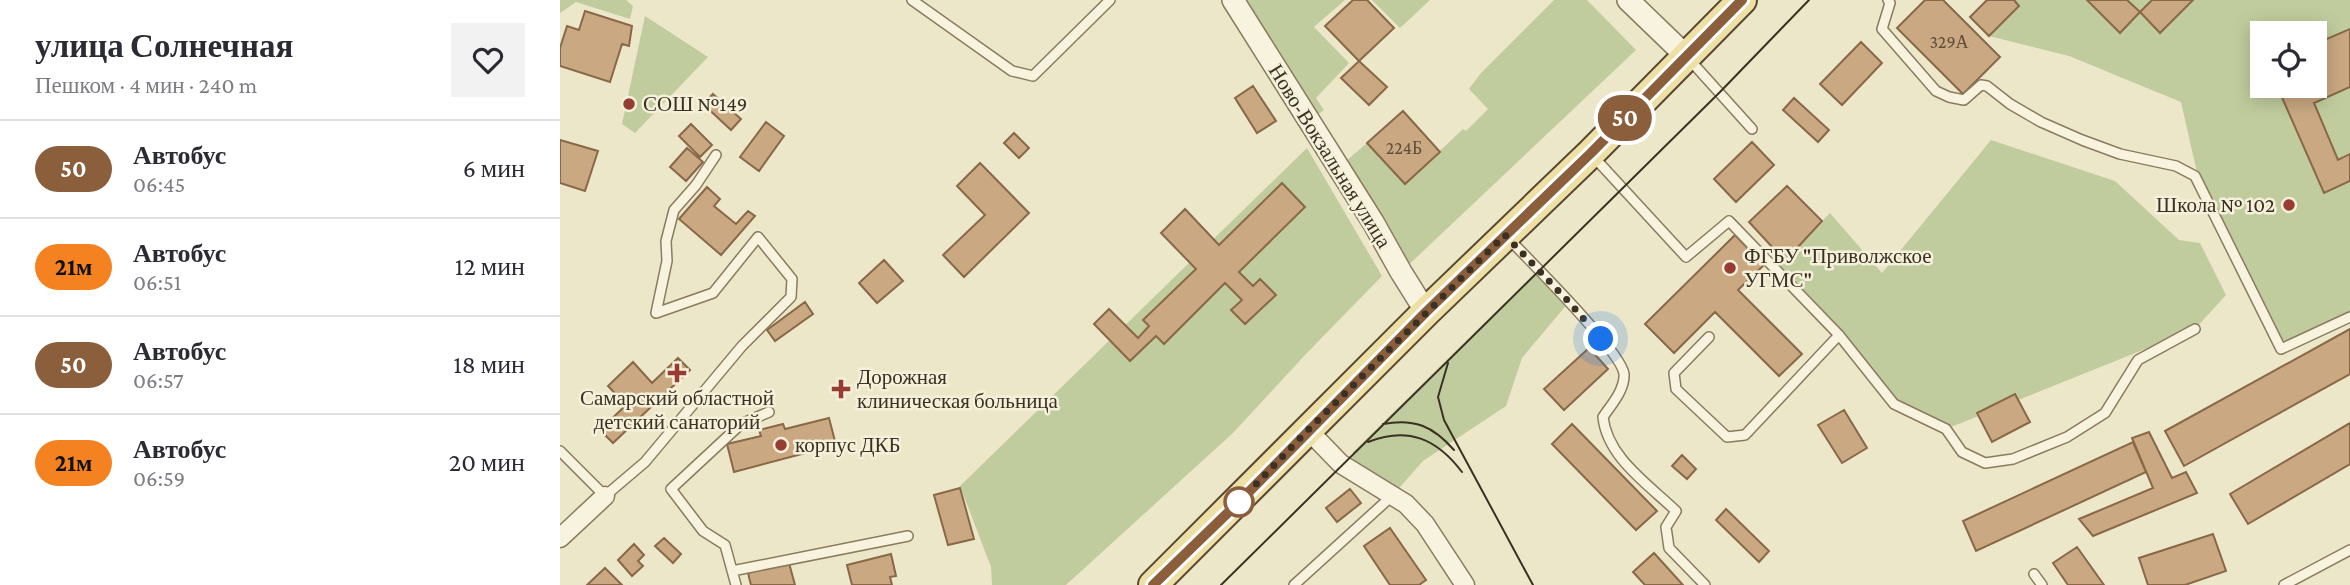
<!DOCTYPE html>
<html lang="ru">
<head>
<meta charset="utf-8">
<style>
	:root { --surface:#fff; --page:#f2f2f3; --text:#2b2b33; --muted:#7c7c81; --line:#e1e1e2 }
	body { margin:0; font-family:"Crimson Pro",serif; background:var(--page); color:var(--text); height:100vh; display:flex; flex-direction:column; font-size:26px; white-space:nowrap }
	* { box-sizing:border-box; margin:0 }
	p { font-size:23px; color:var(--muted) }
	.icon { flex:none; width:38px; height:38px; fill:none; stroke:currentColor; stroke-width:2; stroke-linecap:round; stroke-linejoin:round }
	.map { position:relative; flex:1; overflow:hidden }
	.side { display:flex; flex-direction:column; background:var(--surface); width:560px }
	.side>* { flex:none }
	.badge { padding:0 14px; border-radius:23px; font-size:24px; line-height:46px }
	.buttons { position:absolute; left:1690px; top:21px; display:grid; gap:14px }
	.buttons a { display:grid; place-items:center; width:77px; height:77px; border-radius:0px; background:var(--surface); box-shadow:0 4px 18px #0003; font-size:35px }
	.you { position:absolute; width:35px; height:35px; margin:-18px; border:5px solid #fff; border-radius:50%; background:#1a73e8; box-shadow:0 0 0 10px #1a73e833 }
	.map>.badge { position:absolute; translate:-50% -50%; box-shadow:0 0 0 4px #fff }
	.round { display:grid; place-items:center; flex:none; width:74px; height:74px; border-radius:0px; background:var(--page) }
	.overview { display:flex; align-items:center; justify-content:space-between; height:119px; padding:0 35px }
	h1 { font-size:33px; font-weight:800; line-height:52px }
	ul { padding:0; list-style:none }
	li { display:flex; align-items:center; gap:21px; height:98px; padding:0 35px; border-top:2px solid var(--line) }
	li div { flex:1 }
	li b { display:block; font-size:26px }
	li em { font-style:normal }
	li .badge { min-width:77px; font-weight:700; text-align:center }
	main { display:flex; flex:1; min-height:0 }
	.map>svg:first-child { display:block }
</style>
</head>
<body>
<main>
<section class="side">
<div class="overview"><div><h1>улица Солнечная</h1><p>Пешком · 4 мин · 240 m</p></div><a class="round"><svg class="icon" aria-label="heart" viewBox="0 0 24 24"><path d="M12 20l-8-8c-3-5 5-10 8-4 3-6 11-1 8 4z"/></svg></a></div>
<ul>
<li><span class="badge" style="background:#8b5e3c;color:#fff">50</span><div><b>Автобус</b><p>06:45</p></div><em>6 мин</em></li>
<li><span class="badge" style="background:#f58220;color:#111">21м</span><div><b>Автобус</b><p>06:51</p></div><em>12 мин</em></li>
<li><span class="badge" style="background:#8b5e3c;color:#fff">50</span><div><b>Автобус</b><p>06:57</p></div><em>18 мин</em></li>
<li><span class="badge" style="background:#f58220;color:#111">21м</span><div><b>Автобус</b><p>06:59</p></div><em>20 мин</em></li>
</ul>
</section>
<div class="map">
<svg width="1790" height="585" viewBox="0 0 1790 585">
	<rect width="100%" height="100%" fill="#ede7ca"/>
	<path fill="#c1cc9e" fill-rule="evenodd" d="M0 0H66L73 6 70 19 16 2 0 13Z
		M673 0H785L754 27 789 63 756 98 764 110 748 122Z
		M812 0H870L840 28Z
		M994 0H1027L1076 50 841 272 778 168 807 143 845 184 903 129 906 131 928 109 909 89 921 73Z
		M1438 0H1790V323L1721 349 1640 186 1621 102 1509 56 1429 36ZM1703 33H1755V86H1703Z
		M85 16 148 57 75 133 62 124Z
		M1431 140 1555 181 1619 240 1640 243 1666 295 1635 329 1386 429 1329 398 1216 269 1270 213 1322 273Z
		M747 148 822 276 745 355 673 433 506 585H432L431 567 400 486Z
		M978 270 1009 302 962 358 946 406 863 461 833 495 791 470 793 452Z"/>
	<path fill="#caa882" stroke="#886846" stroke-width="2" d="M793 0H807L834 28 799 61 765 26Z
		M793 0H807L834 28 799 61 765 26Z
		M1365 0H1383L1440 57 1403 94 1337 28Z
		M1427 0H1454L1459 6 1429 36 1410 17Z
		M1527 0H1567L1580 12 1560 33Z
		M1592 0H1633L1600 33 1580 12Z
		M25 11 72 26 69 46 62 44 50 82 0 66V48L7 26 19 30Z
		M1790 29V87L1754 103 1778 160 1790 154V181L1764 193 1717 86H1755V44Z
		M1301 42 1322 63 1282 105 1260 84Z
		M799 61 827 87 809 105 781 78Z
		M799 61 827 87 809 105 781 78Z
		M693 86 716 121 697 133 675 98Z
		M153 94 181 119 171 130 143 104Z
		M1234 98 1269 130 1258 142 1223 110Z
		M843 111 880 152 845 184 807 143Z
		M206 122 224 136 199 171 180 157Z
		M131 124 152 145 140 157 119 136Z
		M454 133 469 148 459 158 444 143Z
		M0 140 38 151 25 191 0 183Z
		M1192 142 1214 165 1176 202 1154 179Z
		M127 148 143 162 126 181 110 167Z
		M420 163 469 213 404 277 383 255 425 215 397 186Z
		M722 183 745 207 679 272 693 286 700 279 716 295 685 324 671 310 682 300 665 283 604 344 596 336 570 361 534 324 549 309 578 338 589 326 583 320 636 269 601 233 625 209 659 245Z
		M1227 186 1262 221 1225 261 1189 222Z
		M147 187 160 199 154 206 176 224 188 211 195 216 161 255 119 219Z
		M1175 235 1204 265 1178 290 1242 354 1219 376 1155 312 1114 353 1085 324Z
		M324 260 343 281 317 303 299 283Z
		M245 302 253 314 215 341 207 330Z
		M1790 329V374L1624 466 1605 431Z
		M1029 348 1048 369 1004 410 984 389Z
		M118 358 130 370 53 443 40 430 66 405 48 386 73 362 92 383Z
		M1455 394 1470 422 1432 442 1417 413Z
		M1284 410 1307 448 1282 463 1258 425Z
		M269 418 276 445 174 472 167 444 201 436 199 430 223 424 225 429Z
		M1790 423V464L1688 524 1670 494Z
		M1012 424 1097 511 1076 530 992 444Z
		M1589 432 1612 478 1626 472 1637 493 1533 536 1519 519 1593 488 1572 438Z
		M1573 442 1586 472 1416 551 1403 521Z
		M1122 455 1136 469 1127 479 1112 466Z
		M400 488 414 539 388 545 374 495Z
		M790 489 801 503 777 522 766 508Z
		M1166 509 1209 551 1199 562 1156 520Z
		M830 528 866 580 859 585H830L804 546Z
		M1653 534 1666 571 1625 585H1588L1579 558Z
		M104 538 121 554 113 563 95 546Z
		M74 544 84 555 78 561 83 566 72 576 58 560Z
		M1517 547 1544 585H1508L1493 563Z
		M1094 553 1123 585H1085L1073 572Z
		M331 554 336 576 330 577 332 585H292L287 565Z
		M229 563 235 585H191L188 573Z
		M45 568 62 585H27Z"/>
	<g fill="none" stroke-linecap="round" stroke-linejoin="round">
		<defs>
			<path id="service" d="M352 0 452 71 473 76 550 0
				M1328 0 1330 3 1322 29 1376 91 1389 97 1404 100 1421 85 1427 86 1450 104 1481 122 1522 140 1560 154 1616 166 1635 176 1721 349 1790 317
				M1129 59 1192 129
				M1032 155 1126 257 1169 221 1279 335 1334 404 1386 429 1402 452 1425 463 1453 459 1507 437 1545 413 1578 360 1635 329
				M949 239C969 260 1062 352 1064 374 1065 390 1051 405 1043 417 1047 457 1088 484 1116 511L1106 527 1109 548 1145 585
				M1149 337 1114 373 1116 389 1167 437 1185 435 1279 335
				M0 451 45 496 85 462 182 346 231 297 232 279 198 237 153 293 96 313 107 261 106 241 114 210 136 185 156 155
				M172 571 348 536
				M1474 574 1482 585
				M176 585 165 545 143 531 111 489 181 424 209 412
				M734 585 833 495
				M1724 585 1790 550"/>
			<path id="minor" d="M748 430 781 464 846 504 865 524 905 585
				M0 538 45 496"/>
			<path id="tertiary" d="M673 0 813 222 841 272 866 312
				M1068 0 1125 55"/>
			<path id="primary" d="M593 585 866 312 1031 153 1182 0"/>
		</defs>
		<use href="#service" stroke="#8a7b5f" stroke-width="12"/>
		<use href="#minor" stroke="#8a7b5f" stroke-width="21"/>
		<use href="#tertiary" stroke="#8a7b5f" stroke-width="24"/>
		<use href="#primary" stroke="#584833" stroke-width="32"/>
		<use href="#service" stroke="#f8f3de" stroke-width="9"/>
		<use href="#minor" stroke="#f8f3de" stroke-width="18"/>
		<use href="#tertiary" stroke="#f8f3de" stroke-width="21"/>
		<use href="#primary" stroke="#eedfa5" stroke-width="28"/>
		<path stroke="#3b3122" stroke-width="2" d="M888 363 878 397 884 420 973 585
			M823 424C854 418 873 426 894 450
			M808 442C848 426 877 439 902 472
			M661 585 1160 92 1249 0"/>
	</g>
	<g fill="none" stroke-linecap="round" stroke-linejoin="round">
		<defs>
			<path id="line" d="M593 585 679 502 866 312 1031 153 1182 0"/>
		</defs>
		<use href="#line" stroke="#fff" stroke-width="16"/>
		<use href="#line" stroke="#8b5e3c" stroke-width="10"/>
		<path stroke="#3b3122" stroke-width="7" stroke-dasharray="0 12.6" d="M679 502 748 430 945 235 1009 302 1041 339"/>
	</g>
	<g fill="#963c31" stroke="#f5f0da" stroke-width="2.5">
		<circle cx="69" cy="104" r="7"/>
		<circle cx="1729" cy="205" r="7"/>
		<circle cx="1170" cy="268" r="7"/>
		<path d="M113.5 362.5h7v7h7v7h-7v7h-7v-7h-7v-7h7z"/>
		<path d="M277.5 378.5h7v7h7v7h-7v7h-7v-7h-7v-7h7z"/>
		<circle cx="221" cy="445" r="7"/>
	</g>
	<circle fill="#fff" stroke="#8b5e3c" stroke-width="3.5" cx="679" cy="502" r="14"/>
	<g text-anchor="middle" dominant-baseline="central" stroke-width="5" stroke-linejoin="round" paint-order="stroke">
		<g font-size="18" fill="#5f4f3a">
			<text x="1389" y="42">329А</text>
			<text x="844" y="148">224Б</text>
		</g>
		<g font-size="21" fill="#3b3122" stroke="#f5f0da" text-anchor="start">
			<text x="83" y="104">СОШ №149</text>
			<text x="1715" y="205" text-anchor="end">Школа № 102</text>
			<text x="1184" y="256">ФГБУ "Приволжское<tspan x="1184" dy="24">УГМС"</tspan></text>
			<text x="297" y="377">Дорожная<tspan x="297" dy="24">клиническая больница</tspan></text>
			<text x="117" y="398" text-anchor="middle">Самарский областной<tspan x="117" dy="24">детский санаторий</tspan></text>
			<text x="235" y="445">корпус ДКБ</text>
		</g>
		<g font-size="21" fill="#3b3122" stroke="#f5f0da">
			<text transform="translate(770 156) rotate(58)">Ново-Вокзальная улица</text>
		</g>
	</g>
</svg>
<div class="buttons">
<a><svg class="icon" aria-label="locate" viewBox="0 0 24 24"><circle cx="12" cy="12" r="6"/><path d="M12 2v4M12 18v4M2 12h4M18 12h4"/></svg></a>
</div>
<div class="you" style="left:1041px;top:339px"></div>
<b class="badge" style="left:1065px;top:118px;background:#8b5e3c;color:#fff">50</b>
</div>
</main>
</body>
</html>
